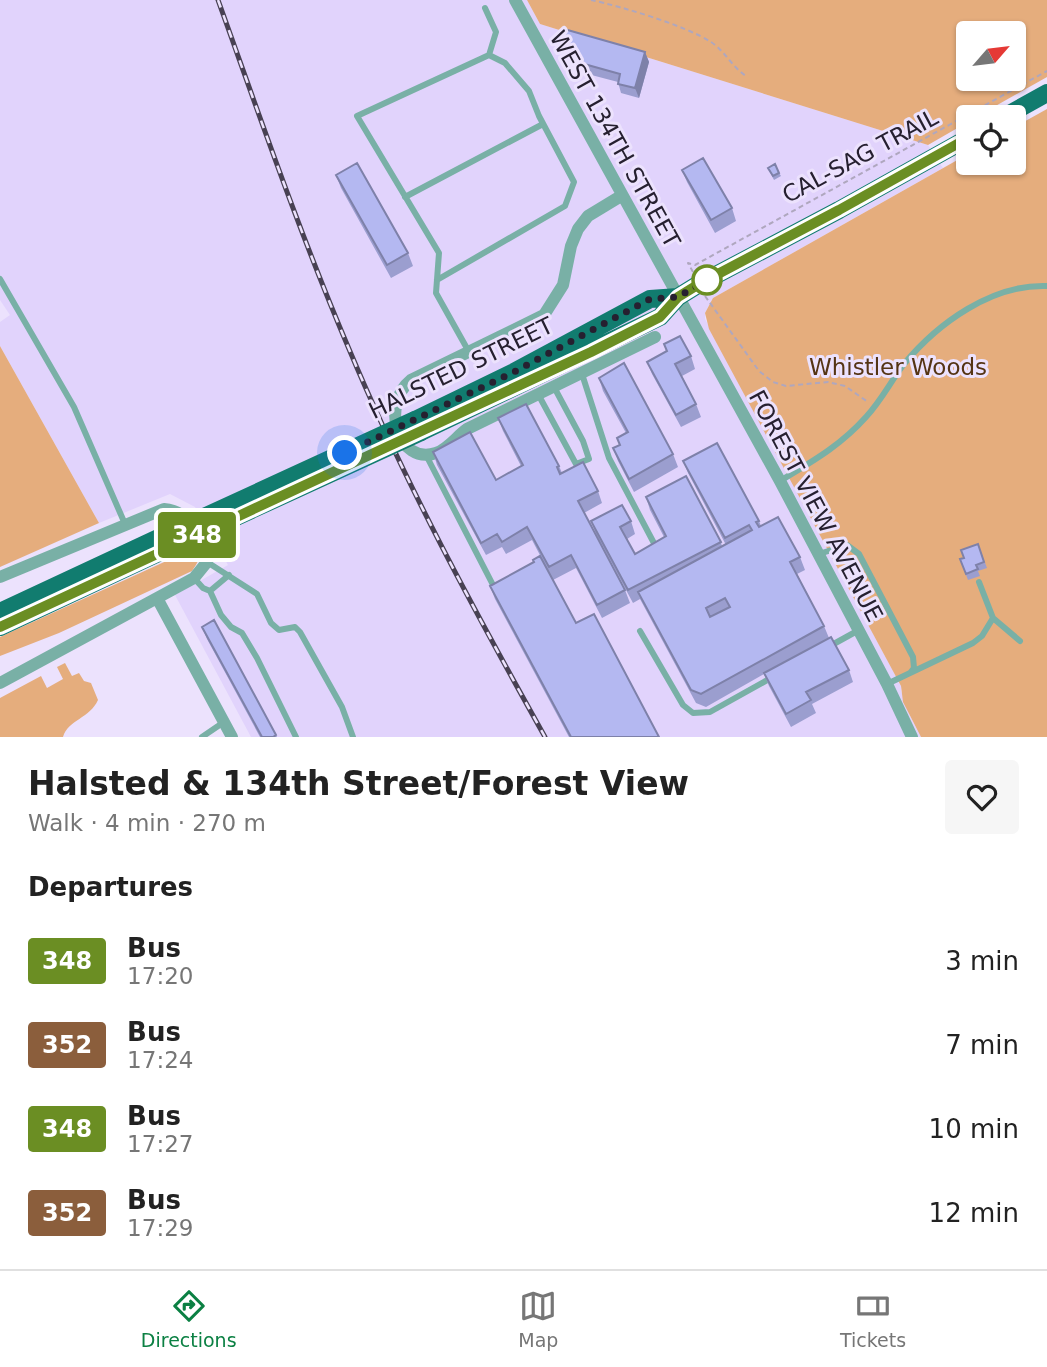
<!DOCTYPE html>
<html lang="en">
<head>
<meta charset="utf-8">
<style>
	:root { --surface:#fff; --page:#f6f6f6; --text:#222; --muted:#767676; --line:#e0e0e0; --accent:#0b8043 }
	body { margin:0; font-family:"DejaVu Sans",sans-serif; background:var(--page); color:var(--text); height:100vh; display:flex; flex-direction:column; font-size:26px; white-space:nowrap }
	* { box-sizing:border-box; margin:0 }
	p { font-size:23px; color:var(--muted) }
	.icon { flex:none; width:38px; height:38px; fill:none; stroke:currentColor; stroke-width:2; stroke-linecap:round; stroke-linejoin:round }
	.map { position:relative; height:737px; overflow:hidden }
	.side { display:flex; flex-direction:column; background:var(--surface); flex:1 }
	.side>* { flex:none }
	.badge { padding:0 14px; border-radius:5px; font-size:24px; line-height:46px }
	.needle { width:46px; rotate:62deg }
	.buttons { position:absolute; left:956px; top:21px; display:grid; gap:14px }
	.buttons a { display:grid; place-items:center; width:70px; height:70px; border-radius:7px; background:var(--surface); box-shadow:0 2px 5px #0004; font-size:35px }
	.you { position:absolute; width:35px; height:35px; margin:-18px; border:5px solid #fff; border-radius:50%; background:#1a73e8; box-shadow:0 0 0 10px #1a73e833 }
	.map>.badge { position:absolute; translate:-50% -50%; box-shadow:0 0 0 4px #fff }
	h2 { padding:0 28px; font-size:26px; line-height:63px }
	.round { display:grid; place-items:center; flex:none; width:74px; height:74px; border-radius:7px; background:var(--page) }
	.summary { display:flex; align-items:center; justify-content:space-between; height:119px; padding:0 28px }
	h1 { font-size:33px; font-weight:800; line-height:52px }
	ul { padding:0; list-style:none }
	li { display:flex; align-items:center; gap:21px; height:84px; padding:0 28px }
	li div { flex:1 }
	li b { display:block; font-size:26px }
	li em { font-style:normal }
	li .badge { min-width:77px; font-weight:700; text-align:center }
	.tabs { display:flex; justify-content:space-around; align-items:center; height:98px; border-top:2px solid var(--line); background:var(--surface); font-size:19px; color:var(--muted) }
	.tabs a { display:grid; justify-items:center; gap:4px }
	.tabs .active { color:var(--accent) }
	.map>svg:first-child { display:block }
</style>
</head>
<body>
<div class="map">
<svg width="1047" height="737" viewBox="0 0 1047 737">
	<rect width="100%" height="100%" fill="#ece2fd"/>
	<path fill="#e1d3fc" d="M0 0H527L540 24 928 145 943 168 713 298 705 313V319L901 686V691L910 716 921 737H251L175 595 228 565 195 507 170 494 99 523 0 346V322L10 315 0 300Z"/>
	<path fill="#e5ad7d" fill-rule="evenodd" d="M527 0H1047V77L976 117H968V122L928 145 540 24ZM968 33H1013V79H968Z
		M1047 109V737H921L903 702 901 686 709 329 705 313 713 298 968 154V163H1013V128Z
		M0 346 99 523 0 567Z
		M197 547C202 557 198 562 192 571L59 633 0 656V637Z
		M65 663 72 676 79 673 84 681 91 683 98 700C90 718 68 720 63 737H0V698L41 676 47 688 63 679 57 667Z"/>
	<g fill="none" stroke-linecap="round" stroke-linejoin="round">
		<path stroke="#afa7be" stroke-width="2" stroke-dasharray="5 3.5" stroke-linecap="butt" d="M591 0C623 7 684 25 711 42 725 51 732 67 746 76
			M693 272 688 263 695 265 1047 71
			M705 296 759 371 773 382 786 386 828 382 845 386 868 402"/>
		<path stroke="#79b0a6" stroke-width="6" d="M485 8 496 32 489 55
			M405 197 543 124
			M0 279 74 407 125 524
			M437 280 565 206 574 182 539 116 529 91 505 63 489 55 357 116 439 253 436 293 469 352
			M582 374 609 458 656 547
			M538 394 576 464 589 459 583 441 554 387
			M426 455 493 585
			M780 481C813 461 840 446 866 417 881 401 891 381 904 364 938 323 992 284 1047 286
			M819 554 847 545 859 554 913 657 914 668 910 673
			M207 562 257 594 271 623 279 630 295 627 300 632 342 707 353 737
			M229 575 210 591 221 615 231 627 242 633 257 658 296 737
			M194 578 203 588 210 591
			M979 582 993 618 1020 641
			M640 631 683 705 693 713 710 712 771 678
			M830 646 859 630
			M887 684 973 643 982 636 993 618
			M202 737 224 722"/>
		<path stroke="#79b0a6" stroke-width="12" d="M515 0 780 481 887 684 912 737
			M621 196 588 216 578 229 571 246 563 285 544 315 411 380C380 405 398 466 436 453 448 449 457 436 467 429L655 337
			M0 577 164 509C189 511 207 538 207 562L194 578 0 683
			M157 598 232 737"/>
		<path stroke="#117c6f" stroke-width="18" d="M1004 117 1047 93
			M415 420 514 372 650 299 678 297
			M421 432 660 317 678 297 699 284 839 210 968 138
			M0 612 180 528
			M0 627 188 539"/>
		<defs>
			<path id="rail" d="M218 0C260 117 300 234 349 349 405 483 474 610 545 737"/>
		</defs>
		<use href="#rail" stroke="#484153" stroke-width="5"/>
		<use href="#rail" stroke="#ece2fd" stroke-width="2.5" stroke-dasharray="8" stroke-linecap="butt"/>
		<path stroke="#117c6f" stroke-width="18" d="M180 528 415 420
			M188 539 421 432"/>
	</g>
	<path fill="#9b9ecf" d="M562 37 645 52 649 62 639 98 621 93 618 82 580 72 577 63 565 46Z
		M768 168 779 173 781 176 774 180Z
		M682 170 732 208 736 221 715 233 687 182Z
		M336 175 408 253 413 266 391 278 341 188Z
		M664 344 691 356 695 369 682 376 696 404 701 417 681 427 652 374 647 362 667 351Z
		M599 378 673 454 678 467 634 492 618 461 613 448 620 445 617 438 626 433 603 391Z
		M498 418 559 466 562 473 598 491 602 503 584 513 625 590 630 603 602 618 576 568 553 580 532 540 506 554 502 547 486 555 437 465 433 452 496 480 521 466 503 431Z
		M683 461 759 521 761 526 800 557 805 570 797 574 824 626 829 638 849 670 853 682 812 704 816 713 791 727 769 686 764 674 706 707 696 703 640 599 633 603 596 534 591 521H631L635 534 627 539 635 554 664 537 650 510 646 497 721 542 722 547 726 545 688 473Z
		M978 544 987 568 978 571 980 576 968 580 960 559 964 558Z
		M490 586 576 623 659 737H569L495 599Z
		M214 620 277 737H260L207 639 202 627Z"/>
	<path fill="#7e81a9" d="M645 52 649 62 639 98 635 88Z"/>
	<path fill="#b4b8f1" stroke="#7e81a9" stroke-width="2" fill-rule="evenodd" d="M564 29 645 52 635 88 618 84 620 74 577 62 579 55 574 53 562 37Z
		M703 158 732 208 711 220 682 170Z
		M357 163 408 253 387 265 336 175Z
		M775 164 779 173 773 176 768 168Z
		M680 336 691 356 675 364 696 404 676 415 647 362 667 351 664 344Z
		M624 363 673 454 629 479 613 448 620 445 617 438 628 432 599 378Z
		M526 404 559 466 557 467 560 474 583 462 598 491 578 501 625 590 597 605 571 555 549 567 527 527 502 542 497 534 481 543 433 452 470 432 496 480 523 465 498 418Z
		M717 443 759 521 756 522 759 527 778 517 800 557 790 562 824 626 701 694 691 690 638 592 752 530 749 525 725 538 683 461ZM725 598 730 607 710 617 706 608Z
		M686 476 721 542 628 590 591 521 622 505 631 521 620 527 635 554 666 536 646 497Z
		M978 544 984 562 976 565 978 569 966 574 960 559 964 558 961 550Z
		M540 556 576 623 594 614 659 737H571L490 586 534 562 533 560Z
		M214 620 276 735 273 737H262L202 627Z
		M831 637 849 670 806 692 811 700 786 714 764 673Z"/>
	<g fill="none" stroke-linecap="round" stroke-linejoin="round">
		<defs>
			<path id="line" d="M0 627 591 352 660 317 678 297 699 284 839 210 968 138"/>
		</defs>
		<use href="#line" stroke="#fff" stroke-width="16"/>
		<use href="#line" stroke="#6b8e23" stroke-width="10"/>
		<path stroke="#262030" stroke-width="7" stroke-dasharray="0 12.6" d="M345 453 514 372 650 299 678 297 707 280"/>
	</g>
	<circle fill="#fff" stroke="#6b8e23" stroke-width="3.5" cx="707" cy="280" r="14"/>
	<g text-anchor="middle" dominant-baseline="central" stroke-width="6" stroke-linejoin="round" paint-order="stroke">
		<g font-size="23" fill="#262030" stroke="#ece2fd">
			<text transform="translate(615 139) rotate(61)">WEST 134TH STREET</text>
			<text transform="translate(860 156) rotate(-28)">CAL-SAG TRAIL</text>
			<text transform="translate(461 368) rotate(-26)">HALSTED STREET</text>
			<text transform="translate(816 506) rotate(62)">FOREST VIEW AVENUE</text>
		</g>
		<g font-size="23" fill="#553414" stroke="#ece2fd">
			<text x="898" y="367">Whistler Woods</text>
		</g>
	</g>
</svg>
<div class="buttons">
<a><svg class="needle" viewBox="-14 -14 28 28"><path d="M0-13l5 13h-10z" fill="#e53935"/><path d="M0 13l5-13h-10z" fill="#767676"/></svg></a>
<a><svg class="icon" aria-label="locate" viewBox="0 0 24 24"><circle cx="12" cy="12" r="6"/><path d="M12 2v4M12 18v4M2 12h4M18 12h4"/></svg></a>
</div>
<div class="you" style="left:345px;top:453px"></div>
<b class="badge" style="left:197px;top:535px;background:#6b8e23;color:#fff">348</b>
</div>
<section class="side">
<div class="summary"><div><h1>Halsted &amp; 134th Street/Forest View</h1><p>Walk · 4 min · 270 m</p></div><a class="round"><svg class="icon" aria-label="heart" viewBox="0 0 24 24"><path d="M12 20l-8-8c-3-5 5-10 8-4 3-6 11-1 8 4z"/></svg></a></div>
<h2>Departures</h2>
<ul>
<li><span class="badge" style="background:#6b8e23;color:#fff">348</span><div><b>Bus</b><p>17:20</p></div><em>3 min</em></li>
<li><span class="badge" style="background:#8b5e3c;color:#fff">352</span><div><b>Bus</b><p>17:24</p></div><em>7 min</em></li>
<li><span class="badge" style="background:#6b8e23;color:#fff">348</span><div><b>Bus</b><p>17:27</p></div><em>10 min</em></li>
<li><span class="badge" style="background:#8b5e3c;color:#fff">352</span><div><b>Bus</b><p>17:29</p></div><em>12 min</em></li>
</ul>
</section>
<nav class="tabs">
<a class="active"><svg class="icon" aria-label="directions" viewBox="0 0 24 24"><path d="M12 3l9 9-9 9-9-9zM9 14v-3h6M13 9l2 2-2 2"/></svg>Directions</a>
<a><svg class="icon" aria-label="map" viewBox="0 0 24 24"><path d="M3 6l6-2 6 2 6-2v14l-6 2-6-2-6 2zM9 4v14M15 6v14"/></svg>Map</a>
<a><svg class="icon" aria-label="tickets" viewBox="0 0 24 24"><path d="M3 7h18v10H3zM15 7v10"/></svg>Tickets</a>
</nav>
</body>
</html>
